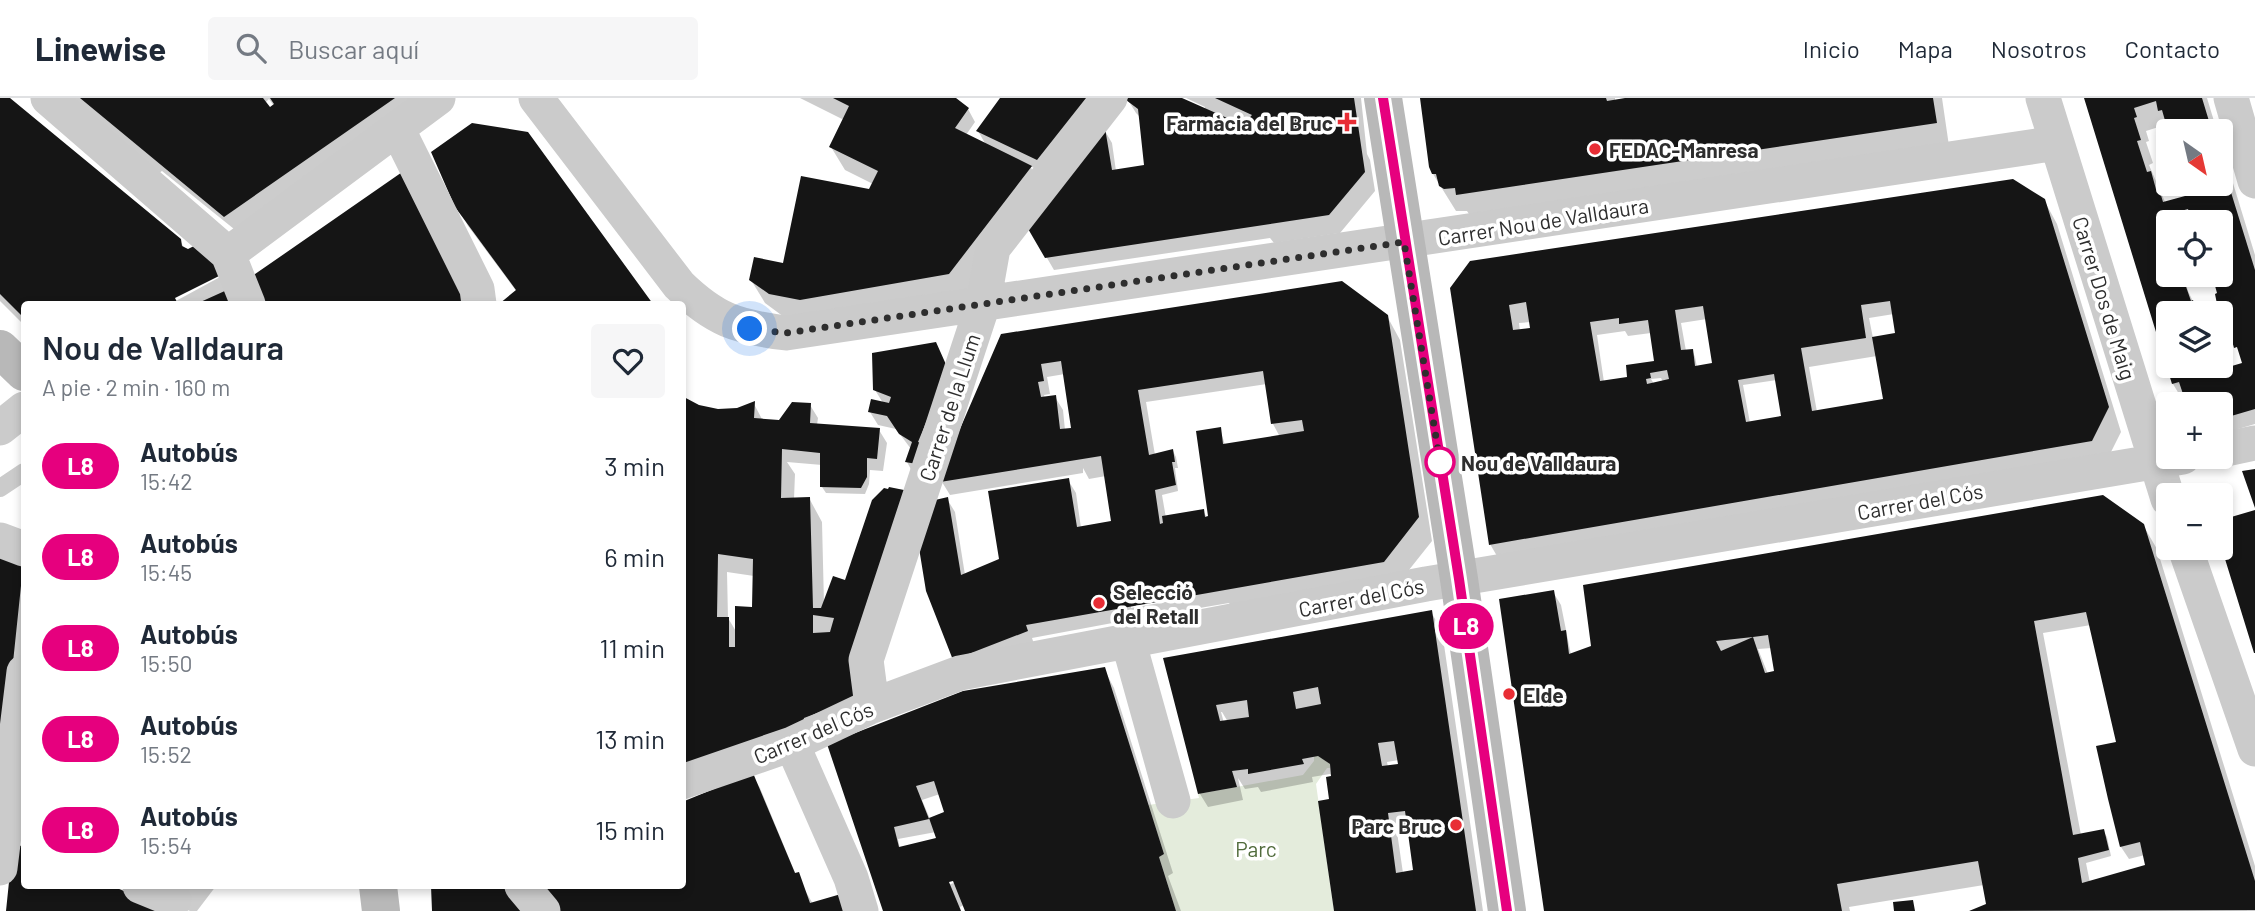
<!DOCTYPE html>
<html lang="es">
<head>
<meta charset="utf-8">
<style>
	:root { --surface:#fff; --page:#f6f6f7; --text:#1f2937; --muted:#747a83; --line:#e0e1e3 }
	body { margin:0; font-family:Barlow,sans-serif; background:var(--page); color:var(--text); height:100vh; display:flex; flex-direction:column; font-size:26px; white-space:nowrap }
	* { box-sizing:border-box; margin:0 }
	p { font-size:23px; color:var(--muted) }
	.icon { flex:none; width:38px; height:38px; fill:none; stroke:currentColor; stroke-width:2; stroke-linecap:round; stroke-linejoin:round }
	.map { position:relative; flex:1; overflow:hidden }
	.drawer { position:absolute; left:21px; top:203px; width:665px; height:588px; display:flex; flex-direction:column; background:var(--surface); border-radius:7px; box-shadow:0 4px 10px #0003 }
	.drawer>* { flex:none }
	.badge { padding:0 14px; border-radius:23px; font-size:24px; line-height:46px }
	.needle { width:46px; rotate:146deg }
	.fabs { position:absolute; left:2156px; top:21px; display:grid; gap:14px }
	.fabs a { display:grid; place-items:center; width:77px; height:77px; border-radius:7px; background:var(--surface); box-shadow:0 4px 10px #0003; font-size:35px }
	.you { position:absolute; width:35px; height:35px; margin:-18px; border:5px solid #fff; border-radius:50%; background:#1a73e8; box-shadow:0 0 0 10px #1a73e833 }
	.map>.badge { position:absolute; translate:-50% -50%; box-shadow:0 0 0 4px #fff }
	.round { display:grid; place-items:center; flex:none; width:74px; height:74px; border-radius:7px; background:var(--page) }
	.head { display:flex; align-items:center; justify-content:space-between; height:119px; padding:0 21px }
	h1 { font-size:33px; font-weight:600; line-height:52px }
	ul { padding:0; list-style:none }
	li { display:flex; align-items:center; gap:21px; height:91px; padding:0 21px }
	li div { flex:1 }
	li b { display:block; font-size:26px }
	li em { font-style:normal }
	li .badge { min-width:77px; font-weight:700; text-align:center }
	header { display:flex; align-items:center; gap:42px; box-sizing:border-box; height:98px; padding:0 35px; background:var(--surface); border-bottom:2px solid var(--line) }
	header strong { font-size:33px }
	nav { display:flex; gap:38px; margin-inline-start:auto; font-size:24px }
	.search { width:490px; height:63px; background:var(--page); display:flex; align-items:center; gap:18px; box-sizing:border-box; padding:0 24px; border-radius:7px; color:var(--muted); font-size:26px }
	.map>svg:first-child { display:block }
</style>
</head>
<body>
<header>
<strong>Linewise</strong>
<div class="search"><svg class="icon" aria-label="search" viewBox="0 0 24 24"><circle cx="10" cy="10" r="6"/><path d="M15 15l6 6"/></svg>Buscar aquí</div>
<nav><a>Inicio</a><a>Mapa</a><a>Nosotros</a><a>Contacto</a></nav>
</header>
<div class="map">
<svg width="2255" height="813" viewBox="0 0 2255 813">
	<rect width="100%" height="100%" fill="#fff"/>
	<path fill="#e4ecdc" d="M1314 658H1318L1330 666V670H1327L1316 686 1334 813H1176L1159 759 1164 756 1148 707 1199 700 1198 696 1303 677 1314 663Z"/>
	<path fill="#0003" fill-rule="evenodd" d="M0 0H8L180 143 185 151 174 204 220 179 234 206H24V227L0 203Z
		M67 0H432L234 131 162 73 159 75ZM269 1 274 8 269 12 265 5Z
		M800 0H953L968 11 975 24 966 37 986 47 978 33 1002 0H1103L1044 75 1030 68 1044 92 962 199 784 219 765 205 751 182 784 167 870 93 873 86 845 72 831 49 844 22Z
		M1130 0H1177L1204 12 1205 9 1186 0H1361L1367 56 1370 62 1375 93 1340 135 1274 145 1270 140 1054 172 1029 129 1105 33 1112 45 1116 73 1146 69 1140 19 1136 15 1128 2Z
		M1421 0H1615V3L1637 0H1942L1949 48 1471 119 1467 113H1456L1433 76Z
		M2086 0H2207L2217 33H2170L2168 26 2146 33 2149 43 2146 44 2153 65 2149 67 2166 106 2187 99 2186 86H2221V46L2255 157V326L2228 334 2221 324V306H2185L2173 286ZM2168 124H2221V177H2214L2219 196 2220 207 2198 214 2188 193 2183 177H2168ZM2168 215H2221V247L2234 242 2244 266 2217 274 2215 268H2168Z
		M527 36 651 206H501L517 194 468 128 457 108Z
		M407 72 470 206H261Z
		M2044 102 2057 126 2121 334 2105 366 1501 465 1490 446 1452 190ZM1894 216 1897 237 1873 240 1869 220ZM1707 221 1714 266 1697 269 1695 259 1692 252 1686 253 1681 225ZM1531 224 1532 232 1520 234 1519 225ZM1625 233 1628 238 1651 235 1656 264 1629 280 1604 284 1597 237ZM1877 258 1885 302 1817 314 1809 269ZM1661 280 1663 284 1654 286 1651 281ZM1777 282 1783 320 1750 325 1743 287Z
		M1387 218 1400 242 1432 443 1397 487 1233 511 1229 505 1182 513 1183 519 1138 527 1134 521 1032 540 1034 546 962 575 947 401 955 414 965 477 1001 462 1068 382 1076 395 1081 430 1113 424 1106 378 1089 381 1083 370V375L950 397 942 384 1003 238ZM1065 276 1074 338 1065 332 1063 312 1055 299 1045 300 1044 297 1050 296 1047 279ZM1267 286 1273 326 1280 339 1225 347 1220 331 1211 426 1203 413 1166 420 1162 397 1178 393 1175 370H1178L1176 359 1173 353 1155 357 1146 304ZM1181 498 1182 501 1131 510V506Z
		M955 286 914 377 907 364 911 351 896 331 878 327 870 314 883 305 875 292Z
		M754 306 763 323 779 324 810 307 818 320 817 327 879 332 887 345 883 373 870 372 869 386 865 396 826 395 822 389V367L787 364 795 376 794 401 809 400 822 424 824 506 869 571 874 621 682 689 699 309 724 313 737 312ZM727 474 754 478V516L737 535 728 520Z
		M2143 427 2157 451 2255 768V813H1974L1988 807 1984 787 1849 809 1850 813H1546L1553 494 1561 507 1571 557ZM2091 527 2120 652 2121 749 2129 761 2145 757 2148 775 2090 785 2086 765 2111 758 2107 739 2103 733 2081 737 2043 535ZM1772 550 1776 575 1768 576 1758 551Z
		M0 459 24 462V599L0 739Z
		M1431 514 1442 533 1483 813H1336L1331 703 1335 680 1330 676 1312 679 1313 684 1261 694 1258 689 1245 691 1238 680 1243 702 1208 709 1200 696 1165 561ZM1221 614H1222L1228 624 1224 625ZM1399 662 1400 667 1388 669 1387 664ZM1409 732 1415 774 1403 775 1397 734Z
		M1104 571 1114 590 1173 775 1168 778 1181 813H967L964 807 960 809 961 813H885L830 647ZM940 696 946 715 930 721 922 702ZM936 734 939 741 900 751 898 741ZM962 782 948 787V783Z
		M752 677 760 690 796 777 813 806 536 788H682Z
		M24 710V744L15 727Z
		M14 747 24 751V788H111L119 793 8 813Z
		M125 788H216L197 813H190Z
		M434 788H508L434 813Z"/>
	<path fill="#151515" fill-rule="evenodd" d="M0 0H10L181 141 182 148 188 151 200 145 221 177 175 200 178 206H24V220L0 196Z
		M80 0H263L270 9 274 6 270 0H395L224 119Z
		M833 0H956L969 10 955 30 1032 68 949 176 800 202 769 196 749 182 754 159 783 165 801 78 869 91 878 73 829 49 849 8Z
		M1000 0H1086L1037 62 976 33Z
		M1128 0H1182L1243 27 1252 17 1215 0H1354L1365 74 1329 117 1045 160 1027 129 1105 30 1112 72 1144 67 1138 11 1126 2Z
		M1420 0H1606L1607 3 1625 0H1933L1937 25 1456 97 1455 90 1444 91 1439 88 1436 76H1432L1429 69Z
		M2084 0H2202L2212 33H2168L2162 12 2158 13 2156 3 2134 10 2137 19 2134 20 2141 42 2137 43 2147 74 2151 73 2157 95 2160 94 2163 104 2185 98 2181 88 2184 86H2221V62L2255 172V311L2221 321V306H2200L2198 301 2186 305 2179 284 2172 286ZM2188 111 2191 121 2194 120 2196 124H2221V177H2212L2217 195 2215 196 2217 206 2196 212 2193 202 2191 203 2184 183 2180 184 2178 177H2168L2169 124 2167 117ZM2168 215H2221L2224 229 2228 228 2234 250 2237 249 2242 265 2208 275 2206 268H2168Z
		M472 25 528 34 653 206H499L516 192 455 109 431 54Z
		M408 70 468 201 456 206H260L248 181Z
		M2013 81 2045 101 2109 309 2092 343 1489 447 1450 190 1470 163ZM1890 203 1895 235 1872 239 1883 301 1812 313 1801 250 1866 240 1861 207ZM1526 204 1530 230 1513 232 1509 207ZM1703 208 1712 265 1695 268 1693 251 1681 252 1675 212ZM1619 220V226L1648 222 1654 263 1626 267 1627 279 1600 283 1590 224ZM1667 272 1669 281 1647 286 1646 281 1651 280 1650 275ZM1774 276 1781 318 1746 324 1738 282Z
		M1342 183 1388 217 1419 419 1384 464 1026 527 1028 533 953 562 926 493 919 450 935 402 948 399 961 477 999 461 988 393 1069 380 1077 429 1111 423 1101 358 940 384 953 347 1001 236ZM1061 263 1071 330 1060 331 1056 297 1041 299 1038 284 1044 283 1041 266ZM1263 273 1271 326 1302 322 1304 333 1223 346 1221 329 1196 333 1208 418 1205 419 1204 411 1162 418 1163 425 1160 426 1155 392 1176 387 1172 364H1175L1173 351 1149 357 1138 292Z
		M227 192 234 206H196Z
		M936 244 948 271 918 344 923 346 917 366 905 364 912 344 899 336 887 318 868 314 871 301 889 305 891 299 873 292 872 255Z
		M682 298 699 307 718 311 737 310 755 303 754 320 779 322 792 304 811 305 810 325 880 330 877 361 867 360V379L861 390 820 389V355L782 351 781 400 810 399 813 510H821L833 478 845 482 872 402 884 390 888 391 889 389 909 393 862 598 804 620 803 624 682 674ZM718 456 753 461 752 509 735 508V549H729V519H717ZM813 517 834 520 830 534 813 535Z
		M2255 371V410L2242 373Z
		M2103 397 2144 426 2255 783V812L1969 813 1986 806 1978 763 1837 786 1842 813H1544L1499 501 1554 492 1561 533 1566 532 1569 556 1591 548 1583 487ZM2086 514 2116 644 2096 648 2108 701 2120 749 2140 744 2145 767 2082 785 2078 760 2109 752 2104 731 2073 737 2034 523ZM1768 537 1774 573 1765 575 1753 539ZM1753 539 1721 553 1716 543Z
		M2255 412V555H2254L2221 448V422Z
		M0 457 24 459 2 670H0Z
		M1432 512 1476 813H1334L1318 703 1329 701 1326 679 1331 678 1330 666 1318 658 1302 661 1304 666 1248 676V671L1232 673 1237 689 1198 696 1163 560ZM1318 589 1321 606 1296 611 1293 594ZM1247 602 1249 619 1220 623 1216 607ZM1394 643 1398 666 1382 668 1378 645ZM1405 713 1413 772 1396 775 1388 715Z
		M1105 569 1164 756 1159 759 1176 813H965L953 783 949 784 961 813H883L827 646 963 593ZM934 683 944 714 929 720 936 740 899 749 894 729 929 721 916 688Z
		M753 675 795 775 799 774 810 805 841 796 849 813H555L534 788H682V704Z
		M13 745 24 749V788H116L117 790 169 813H6Z
		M431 788H509L528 813H432Z
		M1913 802 1915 813H1894L1893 804Z"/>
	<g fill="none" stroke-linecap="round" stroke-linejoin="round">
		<path stroke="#cbcbcb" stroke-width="18" d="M0 390 24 374"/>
		<path stroke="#cbcbcb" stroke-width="35" d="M48 0 228 156 248 206
			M536 0 679 187C715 222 737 229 786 235L2057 45
			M2043 0 2168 401
			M2231 0 2255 83
			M397 30 477 191 479 206
			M228 156 438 0
			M0 330 24 311
			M2221 352 2255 345
			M0 442 24 451
			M2185 450 2255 651
			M1128 542 1173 703
			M872 608 866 562 983 206 993 150 1110 0
			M792 646 851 780 861 813
			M682 684 792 646 872 608 960 575 1426 486 2183 359
			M0 770 24 574
			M140 788 174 802
			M522 788 543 813"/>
		<path stroke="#b8b8b8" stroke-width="38" d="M1383 0 1459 481 1507 813
			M0 251 24 274
			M378 788 381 813"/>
	</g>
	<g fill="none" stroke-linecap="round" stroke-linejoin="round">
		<defs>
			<path id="line" d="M1383 0 1459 481 1507 813"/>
		</defs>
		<use href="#line" stroke="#fff" stroke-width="16"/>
		<use href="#line" stroke="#e6007e" stroke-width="10"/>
		<path stroke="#2e2e2e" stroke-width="7" stroke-dasharray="0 12.6" d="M750 231 786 235 1404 144 1440 364"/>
	</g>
	<g fill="#e82d35" stroke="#fff" stroke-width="2.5">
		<path d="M1343.5 13.5h7v7h7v7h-7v7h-7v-7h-7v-7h7z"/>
		<circle cx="1595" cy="51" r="7"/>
		<circle cx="1099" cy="505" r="7"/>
		<circle cx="1509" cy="596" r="7"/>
		<circle cx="1456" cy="727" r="7"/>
	</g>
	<circle fill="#fff" stroke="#e6007e" stroke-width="3.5" cx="1440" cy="364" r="14"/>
	<g text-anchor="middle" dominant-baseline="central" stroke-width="7" stroke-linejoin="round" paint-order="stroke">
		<g font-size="21" font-weight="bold" fill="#2e2e2e" stroke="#fff" text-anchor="start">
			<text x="1333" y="24" text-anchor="end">Farmàcia del Bruc</text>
			<text x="1609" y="51">FEDAC-Manresa</text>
			<text x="1113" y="493">Selecció<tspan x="1113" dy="24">del Retall</tspan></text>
			<text x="1523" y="596">Elde</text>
			<text x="1442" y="727" text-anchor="end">Parc Bruc</text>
		</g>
		<g font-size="21" fill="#2e2e2e" stroke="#fff">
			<text transform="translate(1543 123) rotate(-9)">Carrer Nou de Valldaura</text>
			<text transform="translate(2105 200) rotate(73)">Carrer Dos de Maig</text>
			<text transform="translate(949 309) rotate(-72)">Carrer de la Llum</text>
			<text transform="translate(1920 403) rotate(-10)">Carrer del Cós</text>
			<text transform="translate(1361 499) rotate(-11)">Carrer del Cós</text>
			<text transform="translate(813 634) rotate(-23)">Carrer del Cós</text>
		</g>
		<g font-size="21" font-weight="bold" fill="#2e2e2e" stroke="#fff" text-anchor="start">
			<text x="1461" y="364">Nou de Valldaura</text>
		</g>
		<g font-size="21" fill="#506b3b" stroke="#fff">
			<text x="1256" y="750">Parc</text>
		</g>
	</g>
</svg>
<div class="fabs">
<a><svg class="needle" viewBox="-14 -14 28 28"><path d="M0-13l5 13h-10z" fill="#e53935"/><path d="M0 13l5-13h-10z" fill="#747a83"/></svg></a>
<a><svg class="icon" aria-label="locate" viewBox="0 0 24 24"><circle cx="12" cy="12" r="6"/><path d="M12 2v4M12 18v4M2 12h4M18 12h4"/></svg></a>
<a><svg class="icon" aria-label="layers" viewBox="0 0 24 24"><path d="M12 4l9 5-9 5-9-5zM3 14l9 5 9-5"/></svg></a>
<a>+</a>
<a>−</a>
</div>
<div class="you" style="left:750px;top:231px"></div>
<b class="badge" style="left:1466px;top:528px;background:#e6007e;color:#fff">L8</b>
<section class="drawer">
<div class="head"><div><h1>Nou de Valldaura</h1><p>A pie · 2 min · 160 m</p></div><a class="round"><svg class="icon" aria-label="heart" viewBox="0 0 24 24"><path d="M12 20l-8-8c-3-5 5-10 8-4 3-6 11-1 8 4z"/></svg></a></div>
<ul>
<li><span class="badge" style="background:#e6007e;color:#fff">L8</span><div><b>Autobús</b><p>15:42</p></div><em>3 min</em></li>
<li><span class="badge" style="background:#e6007e;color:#fff">L8</span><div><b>Autobús</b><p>15:45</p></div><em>6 min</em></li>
<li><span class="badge" style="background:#e6007e;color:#fff">L8</span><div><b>Autobús</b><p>15:50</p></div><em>11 min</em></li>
<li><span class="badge" style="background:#e6007e;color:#fff">L8</span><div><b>Autobús</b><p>15:52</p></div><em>13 min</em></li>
<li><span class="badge" style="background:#e6007e;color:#fff">L8</span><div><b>Autobús</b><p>15:54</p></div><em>15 min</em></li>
</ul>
</section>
</div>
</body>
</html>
